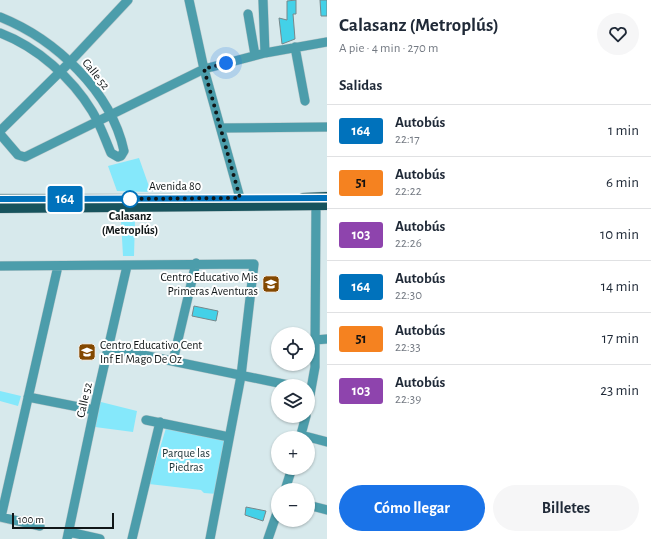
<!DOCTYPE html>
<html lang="es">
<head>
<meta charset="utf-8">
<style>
	:root { --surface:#fff; --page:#f6f6f7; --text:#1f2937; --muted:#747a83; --line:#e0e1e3; --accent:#1a73e8 }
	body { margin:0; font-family:"Alegreya Sans",sans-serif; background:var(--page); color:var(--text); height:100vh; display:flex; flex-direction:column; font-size:15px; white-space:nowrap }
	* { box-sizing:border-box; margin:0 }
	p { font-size:13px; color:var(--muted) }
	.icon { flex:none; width:22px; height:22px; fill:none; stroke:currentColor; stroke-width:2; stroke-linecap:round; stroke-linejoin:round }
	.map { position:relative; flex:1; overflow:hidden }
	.drawer { display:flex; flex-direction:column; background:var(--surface); width:324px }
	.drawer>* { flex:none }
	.badge { padding:0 8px; border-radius:3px; font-size:14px; line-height:26px }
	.fabs { position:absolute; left:271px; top:327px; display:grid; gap:8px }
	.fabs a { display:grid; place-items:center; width:44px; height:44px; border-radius:50%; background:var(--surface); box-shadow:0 1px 3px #0004; font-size:20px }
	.scale { position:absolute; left:12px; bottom:10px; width:102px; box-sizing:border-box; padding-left:4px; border:2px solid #101617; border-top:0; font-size:11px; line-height:14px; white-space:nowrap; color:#101617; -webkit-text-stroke:3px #fff; paint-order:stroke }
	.you { position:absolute; width:20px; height:20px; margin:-10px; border:3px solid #fff; border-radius:50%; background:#1a73e8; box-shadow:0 0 0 6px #1a73e833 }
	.map>.badge { position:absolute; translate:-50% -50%; box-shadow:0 0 0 2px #fff }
	h2 { padding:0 12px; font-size:15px; line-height:36px }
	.round { display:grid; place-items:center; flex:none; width:42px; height:42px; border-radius:21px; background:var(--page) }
	.headline { display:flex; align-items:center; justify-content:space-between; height:68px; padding:0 12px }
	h1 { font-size:19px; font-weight:700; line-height:30px }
	.cta { display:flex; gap:8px; margin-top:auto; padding:8px 12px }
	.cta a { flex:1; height:46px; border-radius:24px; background:var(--accent); color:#fff; font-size:16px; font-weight:700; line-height:46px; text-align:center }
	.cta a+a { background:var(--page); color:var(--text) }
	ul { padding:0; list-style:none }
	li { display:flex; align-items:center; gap:12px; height:52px; padding:0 12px; border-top:1px solid var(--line) }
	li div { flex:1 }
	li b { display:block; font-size:15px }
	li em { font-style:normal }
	li .badge { min-width:44px; font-weight:700; text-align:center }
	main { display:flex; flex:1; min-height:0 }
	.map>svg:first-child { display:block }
</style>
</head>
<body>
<main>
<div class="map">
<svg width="327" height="539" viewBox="0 0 327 539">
	<rect width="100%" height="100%" fill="#d7e9ec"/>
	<path fill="#85e8fb" d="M139 158 151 192 117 191 108 166Z
		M121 220H135L134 256H123Z
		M0 391 21 396 18 406 0 401Z
		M97 401 137 411 133 432 95 427Z
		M166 428 226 437 217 494 204 493 201 490 149 484Z"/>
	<path fill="#43d1e8" stroke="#77888b" d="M296 0V14H293L295 39 282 44 279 18 287 20V1Z
		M320 0H327V16H321Z
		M194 306 218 311 216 321 192 316Z
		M246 507 266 511 263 521 245 515Z"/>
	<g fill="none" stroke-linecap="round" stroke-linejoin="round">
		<defs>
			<path id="minor" d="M189 0 204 69 240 198
				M263 0 265 53
				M248 14 255 55
				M0 17C55 39 111 91 124 151L121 156 118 157 111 153C105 139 100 124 92 111 72 78 37 47 0 33
				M295 47 305 101
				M221 128 327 127
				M0 131 69 63 128 0
				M0 134 18 155 25 157 204 69 265 53 327 42
				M0 266 254 264 241 376 210 539
				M315 340 327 339
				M109 348 293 386
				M173 361 196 263
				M28 397 94 410
				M308 406 315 367V352L316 205
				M146 420 229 437
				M301 435 327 442
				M300 438 306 416
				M285 490 292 468
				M308 505 327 510
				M0 517 40 526
				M1 517 58 266
				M69 532 100 539
				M67 539 96 401 127 266
				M132 539 160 422
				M268 539 278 510"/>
			<path id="major" d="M303 198 327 197
				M0 199H171
				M0 208 327 205"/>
		</defs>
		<use href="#minor" stroke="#b7c7ca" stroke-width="10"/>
		<use href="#major" stroke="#b7c7ca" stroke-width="11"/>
		<use href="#minor" stroke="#4c9dab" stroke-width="9"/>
		<use href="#major" stroke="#17535d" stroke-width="10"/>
	</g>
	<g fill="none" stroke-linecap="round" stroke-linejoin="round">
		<defs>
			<path id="line" d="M0 199 327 198"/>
		</defs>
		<use href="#line" stroke="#fff" stroke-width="9"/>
		<use href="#line" stroke="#0072bc" stroke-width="6"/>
		<path stroke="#101617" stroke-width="4" stroke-dasharray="0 7.2" d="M130 199H125L240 198 204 69 226 63"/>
	</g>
	<defs>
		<symbol id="school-square" viewBox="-11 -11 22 22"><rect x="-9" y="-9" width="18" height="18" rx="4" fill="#834800" stroke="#fff"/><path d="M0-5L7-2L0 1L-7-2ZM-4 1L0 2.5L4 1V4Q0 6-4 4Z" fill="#fff"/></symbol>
	</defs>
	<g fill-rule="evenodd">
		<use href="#school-square" x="261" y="274" width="20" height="20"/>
		<use href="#school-square" x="77" y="342" width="20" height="20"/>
	</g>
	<circle fill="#fff" stroke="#0072bc" stroke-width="2" cx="130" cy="199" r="8"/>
	<g text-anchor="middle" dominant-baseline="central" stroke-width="4" stroke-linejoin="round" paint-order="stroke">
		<g font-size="12" fill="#101617" stroke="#fff">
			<text transform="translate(96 74) rotate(51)">Calle 52</text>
			<text x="175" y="186">Avenida 80</text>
			<text transform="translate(84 400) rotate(-77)">Calle 52</text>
		</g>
		<g font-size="12" font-weight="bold" fill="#101617" stroke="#fff">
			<text x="130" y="216">Calasanz<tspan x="130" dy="14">(Metroplús)</tspan></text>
		</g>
		<g font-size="12" fill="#101617" stroke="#fff" text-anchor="end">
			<text x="258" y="277">Centro Educativo Mis<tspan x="258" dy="14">Primeras Aventuras</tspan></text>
			<text x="100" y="345" text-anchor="start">Centro Educativo Cent<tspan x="100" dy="14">Inf El Mago De Oz</tspan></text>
		</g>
		<g font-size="12" fill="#1a3135" stroke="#fff">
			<text x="186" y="453">Parque las<tspan x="186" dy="14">Piedras</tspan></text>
		</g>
	</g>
</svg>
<div class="fabs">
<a><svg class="icon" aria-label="locate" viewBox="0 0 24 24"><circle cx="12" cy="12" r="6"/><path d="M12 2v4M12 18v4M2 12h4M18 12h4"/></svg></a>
<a><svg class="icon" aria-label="layers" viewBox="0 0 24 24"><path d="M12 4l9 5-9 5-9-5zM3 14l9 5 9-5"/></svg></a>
<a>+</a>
<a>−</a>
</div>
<div class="scale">100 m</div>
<div class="you" style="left:226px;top:63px"></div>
<b class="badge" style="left:65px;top:199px;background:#0072bc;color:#fff">164</b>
</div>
<section class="drawer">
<div class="headline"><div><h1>Calasanz (Metroplús)</h1><p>A pie · 4 min · 270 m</p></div><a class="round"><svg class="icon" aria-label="heart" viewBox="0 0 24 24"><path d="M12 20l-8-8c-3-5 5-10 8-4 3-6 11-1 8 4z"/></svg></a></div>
<h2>Salidas</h2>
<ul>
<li><span class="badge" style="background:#0072bc;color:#fff">164</span><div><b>Autobús</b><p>22:17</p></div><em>1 min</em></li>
<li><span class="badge" style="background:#f58220;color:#111">51</span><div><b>Autobús</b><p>22:22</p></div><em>6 min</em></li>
<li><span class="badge" style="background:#8e44ad;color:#fff">103</span><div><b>Autobús</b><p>22:26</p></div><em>10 min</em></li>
<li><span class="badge" style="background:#0072bc;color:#fff">164</span><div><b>Autobús</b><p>22:30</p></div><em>14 min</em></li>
<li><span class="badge" style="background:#f58220;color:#111">51</span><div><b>Autobús</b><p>22:33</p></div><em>17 min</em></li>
<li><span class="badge" style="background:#8e44ad;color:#fff">103</span><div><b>Autobús</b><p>22:39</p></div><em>23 min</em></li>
</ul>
<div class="cta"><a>Cómo llegar</a><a>Billetes</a></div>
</section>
</main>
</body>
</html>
